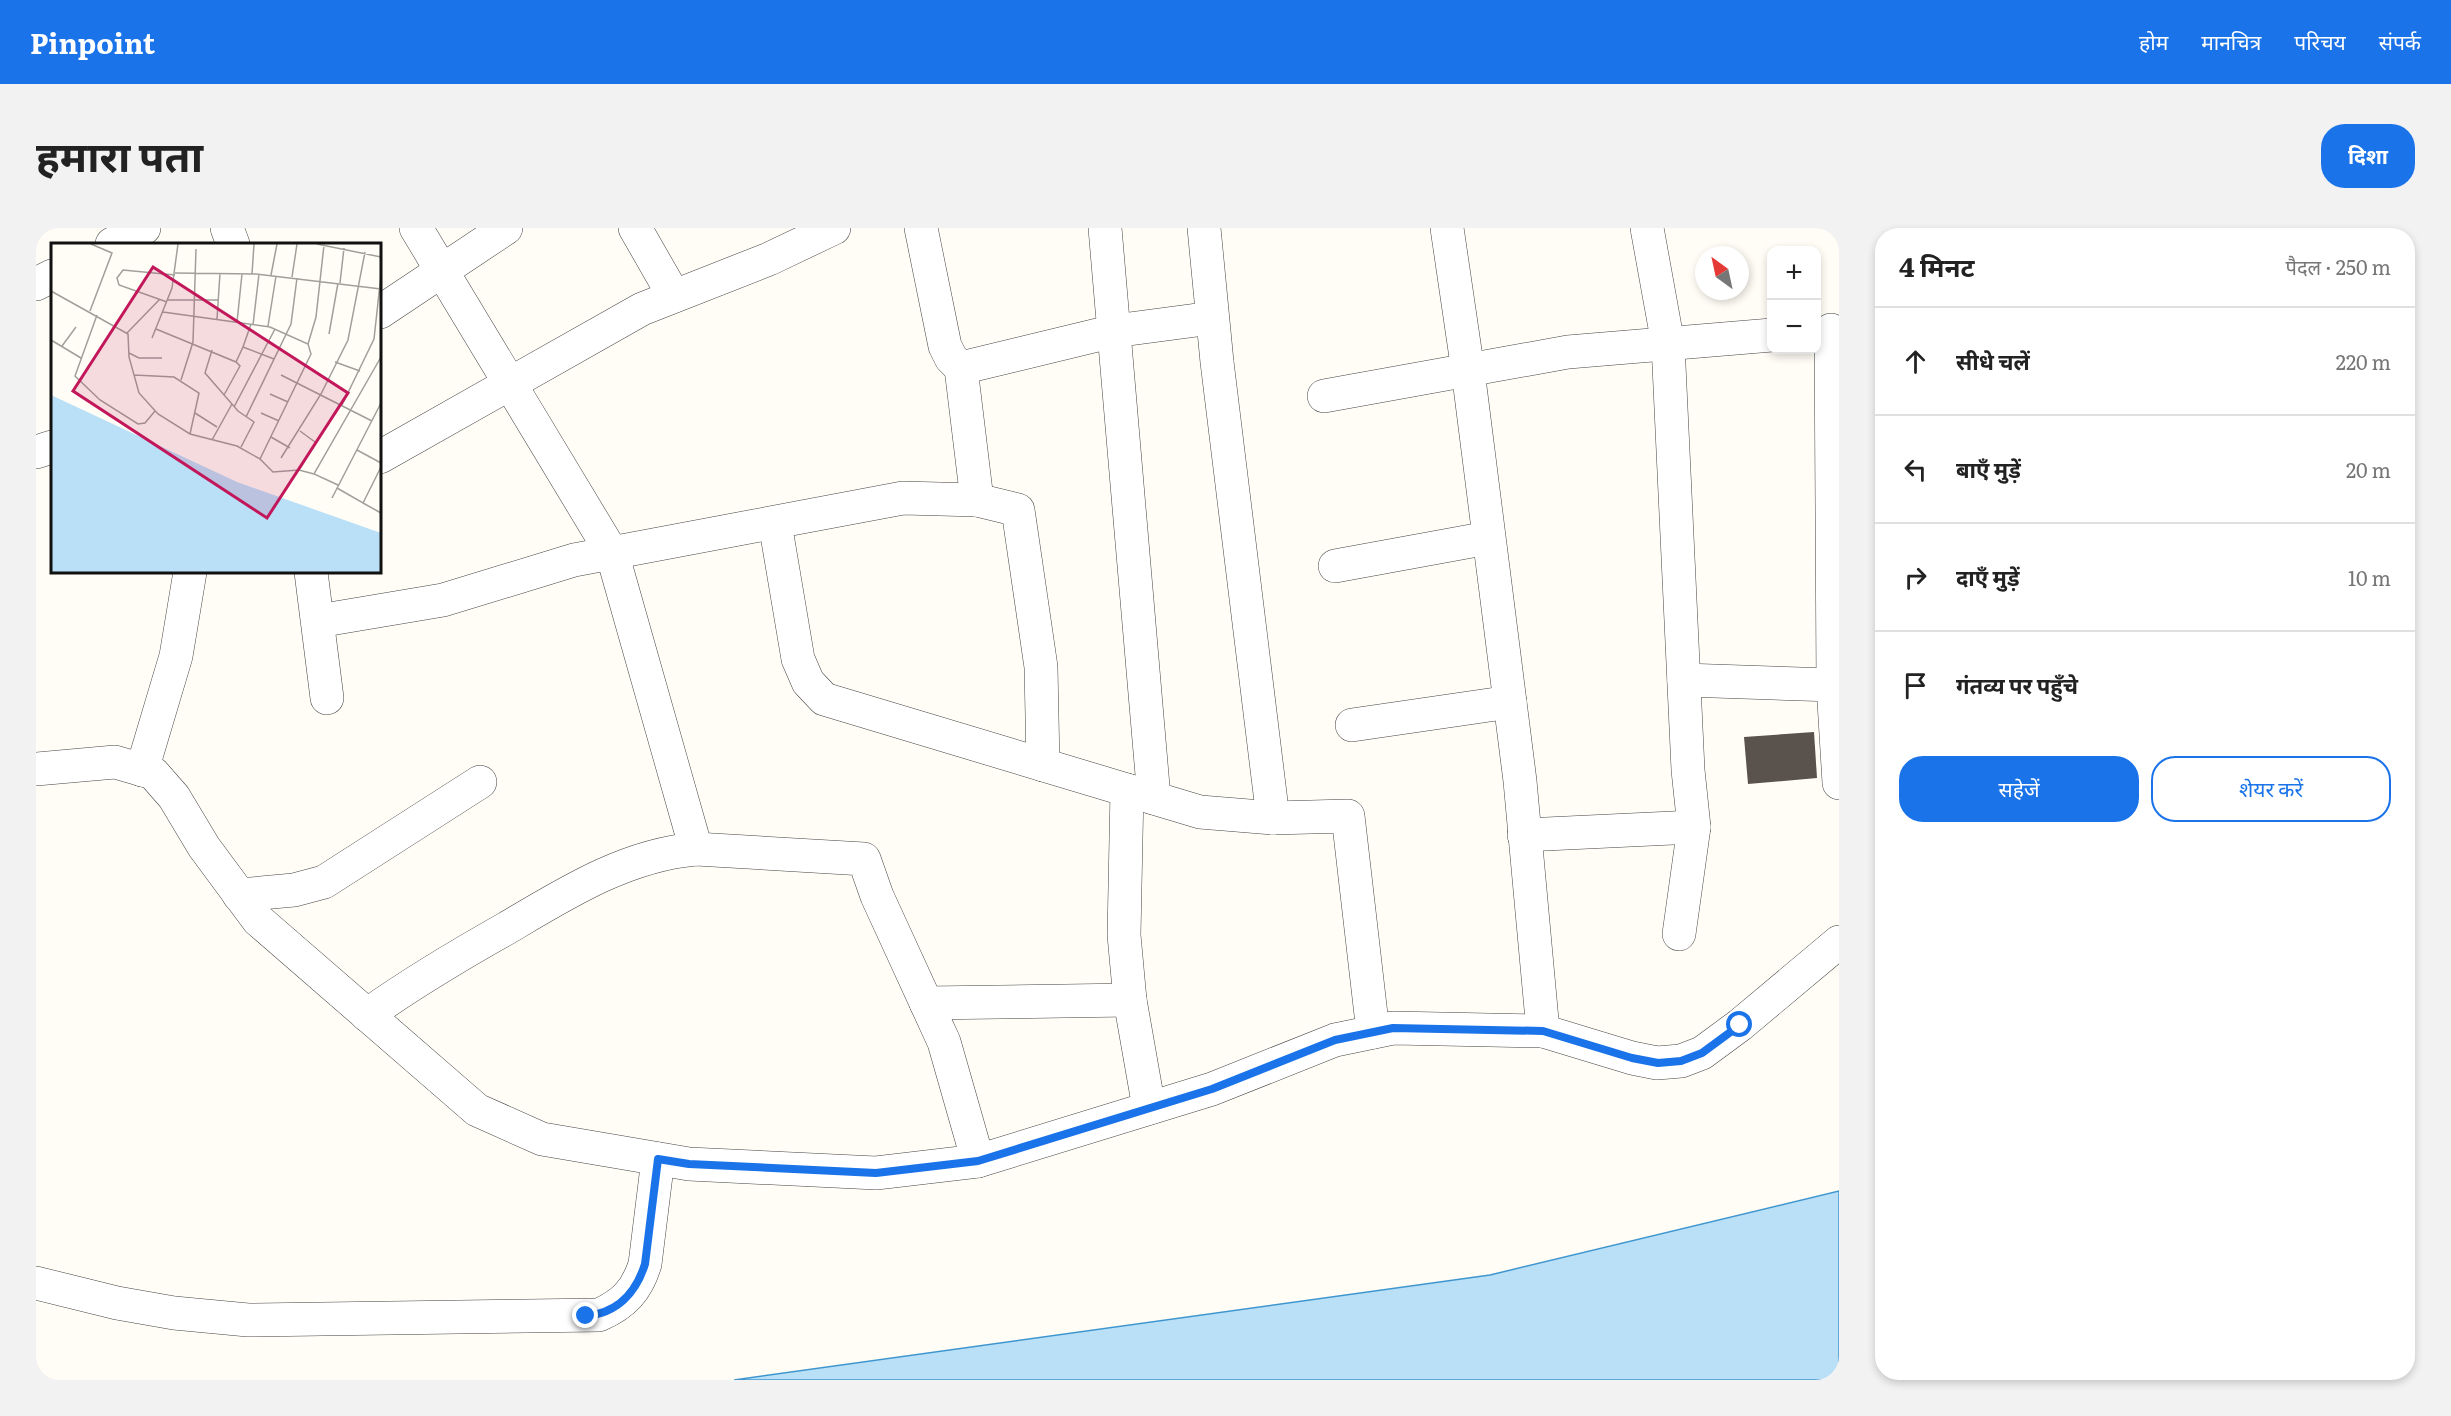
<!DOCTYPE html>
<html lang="hi">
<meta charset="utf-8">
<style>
body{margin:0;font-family:Literata,"Noto Sans Devanagari",serif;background:#f2f2f2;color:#222}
.controls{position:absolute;right:18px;top:18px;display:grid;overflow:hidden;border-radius:12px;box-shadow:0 3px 9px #0003}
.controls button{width:54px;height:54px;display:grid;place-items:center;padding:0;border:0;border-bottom:2px solid #e0e0e0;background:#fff;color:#222;font:30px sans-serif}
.compass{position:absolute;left:1659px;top:18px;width:54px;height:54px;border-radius:50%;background:#fff;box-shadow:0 3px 9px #0003;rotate:327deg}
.stop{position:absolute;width:18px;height:18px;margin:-14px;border:4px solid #1a73e8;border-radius:50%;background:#fff}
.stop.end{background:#1a73e8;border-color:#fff;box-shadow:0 2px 6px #0008}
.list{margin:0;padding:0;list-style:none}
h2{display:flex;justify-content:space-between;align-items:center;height:78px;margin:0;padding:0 24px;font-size:26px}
h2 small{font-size:20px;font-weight:400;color:#767676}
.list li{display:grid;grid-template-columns:39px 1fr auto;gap:18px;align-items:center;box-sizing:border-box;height:108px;padding:0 24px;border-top:2px solid #e0e0e0}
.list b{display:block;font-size:22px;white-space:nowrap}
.list em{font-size:20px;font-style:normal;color:#767676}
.actions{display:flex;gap:12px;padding:18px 24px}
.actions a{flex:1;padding:14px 0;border:2px solid #1a73e8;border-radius:24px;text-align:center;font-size:21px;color:#1a73e8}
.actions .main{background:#1a73e8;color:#fff}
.icon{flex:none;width:33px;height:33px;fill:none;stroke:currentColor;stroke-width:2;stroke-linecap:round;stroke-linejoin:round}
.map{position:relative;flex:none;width:1803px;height:1152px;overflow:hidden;border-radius:24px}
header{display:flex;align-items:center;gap:36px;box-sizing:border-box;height:84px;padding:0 30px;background:#1a73e8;color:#fff}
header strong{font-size:28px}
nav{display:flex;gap:33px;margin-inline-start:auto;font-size:21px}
.intro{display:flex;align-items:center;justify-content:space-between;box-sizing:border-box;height:144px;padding:0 36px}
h1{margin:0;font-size:42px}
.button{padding:15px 27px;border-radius:24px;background:#1a73e8;color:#fff;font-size:21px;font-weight:700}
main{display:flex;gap:36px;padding:0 36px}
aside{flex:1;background:#fff;border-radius:24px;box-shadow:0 3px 9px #0003}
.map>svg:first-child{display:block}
</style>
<header>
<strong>Pinpoint</strong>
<nav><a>होम</a><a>मानचित्र</a><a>परिचय</a><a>संपर्क</a></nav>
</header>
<div class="intro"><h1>हमारा पता</h1><a class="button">दिशा</a></div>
<main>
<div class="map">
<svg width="1803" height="1152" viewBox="0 0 1803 1152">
<rect width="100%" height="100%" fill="#fffdf5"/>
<!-- water -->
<path fill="#b9e0f7" stroke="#3f96cf" stroke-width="1.5" d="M1803 963V1152H698L1454 1047Z"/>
<!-- building -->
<path fill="#5a524d" d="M1778 504 1781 550 1712 556 1708 509Z"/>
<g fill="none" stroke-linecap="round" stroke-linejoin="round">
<defs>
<g id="street">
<path d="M191 0 197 16"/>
<path d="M380 0 576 325 660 621"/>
<path d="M599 0 638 68"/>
<path d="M885 0 909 118 915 130 925 140"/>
<path d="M1069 0 1118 570"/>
<path d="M1168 0 1181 134 1237 590"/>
<path d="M1611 0 1632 116 1652 542 1658 599 1643 706"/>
<path d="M76 16 108 0"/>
<path d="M0 56 16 48"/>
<path d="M344 84 470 0"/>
<path d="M1795 102 1797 457 1803 555"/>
<path d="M1288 168 1532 124 1736 107"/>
<path d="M0 224 16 219"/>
<path d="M344 229 606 81 733 31 798 0"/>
<path d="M941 272 925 140 1078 103 1176 90"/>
<path d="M739 295 762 431 772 454 788 471 1164 584 1237 590 1312 588 1337 804"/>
<path d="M1299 338 1452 310"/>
<path d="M275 344 291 470"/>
<path d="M282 393 407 372 538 332 867 270 941 272 982 282 1005 439 1007 537"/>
<path d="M1648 452 1797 457"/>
<path d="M1316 497 1474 474"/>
<path d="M0 541 79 534 117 545 138 569 168 619 222 692 441 882 506 911 653 936 840 945 942 933 1176 861 1299 812 1357 800 1507 803 1484 553 1432 143 1411 0"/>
<path d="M106 542 140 428 154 344"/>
<path d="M1091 562 1088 707 1094 772 1113 880"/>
<path d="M1488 607 1658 599"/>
<path d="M203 667 258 662 288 654 444 554"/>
<path d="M890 775 1094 772"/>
<path d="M331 787C376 755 423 727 471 700 530 665 590 627 660 621L828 631 841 668 908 814 942 933"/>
<path d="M1507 803 1596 830 1621 835 1645 833 1666 825 1704 797 1803 714"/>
<path d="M0 1055 81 1075 138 1085 212 1092 563 1087C588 1076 601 1062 609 1036L622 931"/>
</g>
</defs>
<!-- street casing -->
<use href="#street" stroke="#444" stroke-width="34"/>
<!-- street -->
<use href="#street" stroke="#fff" stroke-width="33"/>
</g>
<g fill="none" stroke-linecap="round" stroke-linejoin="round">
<!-- route -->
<path stroke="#1a73e8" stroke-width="8" d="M550 1088C581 1085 600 1065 609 1036L622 931 653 936 840 945 942 933 1176 861 1299 812 1357 800 1507 803 1596 830 1622 835 1645 833 1666 825 1704 797"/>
</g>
<!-- overview -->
<g transform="translate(15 15)">
<rect width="330" height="330" fill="#fffdf5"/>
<path d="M0 152 186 239 330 290V329H0Z" fill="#b9e0f7"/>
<path fill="none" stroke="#a09f9a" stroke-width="1.5" d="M266 1 330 14M124 30 205 31 330 46M201 31 203 1M220 32 226 1M241 34 246 1M289 40 293 5M0 48 77 91 78 114 88 150 107 171 139 191 186 203 209 216 260 111 257 101 219 84 112 69M117 57H168M116 59 68 42 66 35 72 27 124 32M39 68 61 10 40 1M46 72 24 133 49 157 87 181 94 180 104 168M166 76 169 30M186 79 191 31M202 82 208 31M217 83 225 33M105 86 185 119 189 123 173 152M76 90 109 56M278 91 287 40M101 95 121 45 127 1M0 97 30 115M257 101 265 74 273 2M11 103 25 84M192 104 200 81M161 107 154 130 187 168 203 179 190 204M78 110 88 115H111M185 119 192 104 223 116M284 119 309 128M83 132 123 134 148 150 139 191M230 132 321 178M130 137 142 99 145 6M219 151 237 159M291 162 323 96 330 32M183 164 224 86M144 170 166 184M210 170 228 178M195 174 240 81 246 35M249 188 264 199M220 194 239 205M161 197 181 161M306 207 330 220M230 215 270 151 297 97 314 9M209 216 222 229 248 227 263 231M248 227 289 161M287 242 263 231 330 114M286 245 312 260 330 224M281 255 330 160M312 260 330 270"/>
<path fill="#c2185b" fill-opacity="0.15" stroke="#c2185b" stroke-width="3" d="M102 24 297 150 216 275 22 148Z"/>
<rect width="330" height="330" fill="none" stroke="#111" stroke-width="3"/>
</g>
</svg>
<div class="controls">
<button>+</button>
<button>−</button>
</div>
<svg class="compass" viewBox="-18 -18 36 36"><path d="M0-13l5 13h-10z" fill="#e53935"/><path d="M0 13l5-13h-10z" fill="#767676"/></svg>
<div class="stop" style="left:1704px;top:797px"></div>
<div class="stop end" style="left:550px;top:1088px"></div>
</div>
<aside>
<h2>4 मिनट<small>पैदल · 250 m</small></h2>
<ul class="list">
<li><svg class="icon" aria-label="ahead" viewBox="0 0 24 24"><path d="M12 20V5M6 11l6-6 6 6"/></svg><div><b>सीधे चलें</b></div><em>220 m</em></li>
<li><svg class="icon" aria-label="left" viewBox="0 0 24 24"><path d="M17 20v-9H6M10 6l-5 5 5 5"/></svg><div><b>बाएँ मुड़ें</b></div><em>20 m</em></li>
<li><svg class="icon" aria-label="right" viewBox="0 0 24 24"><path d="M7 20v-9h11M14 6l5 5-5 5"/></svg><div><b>दाएँ मुड़ें</b></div><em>10 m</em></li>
<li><svg class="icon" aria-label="arrive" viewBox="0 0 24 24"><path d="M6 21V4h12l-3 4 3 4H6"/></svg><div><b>गंतव्य पर पहुँचे</b></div></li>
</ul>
<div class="actions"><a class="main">सहेजें</a><a>शेयर करें</a></div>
</aside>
</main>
